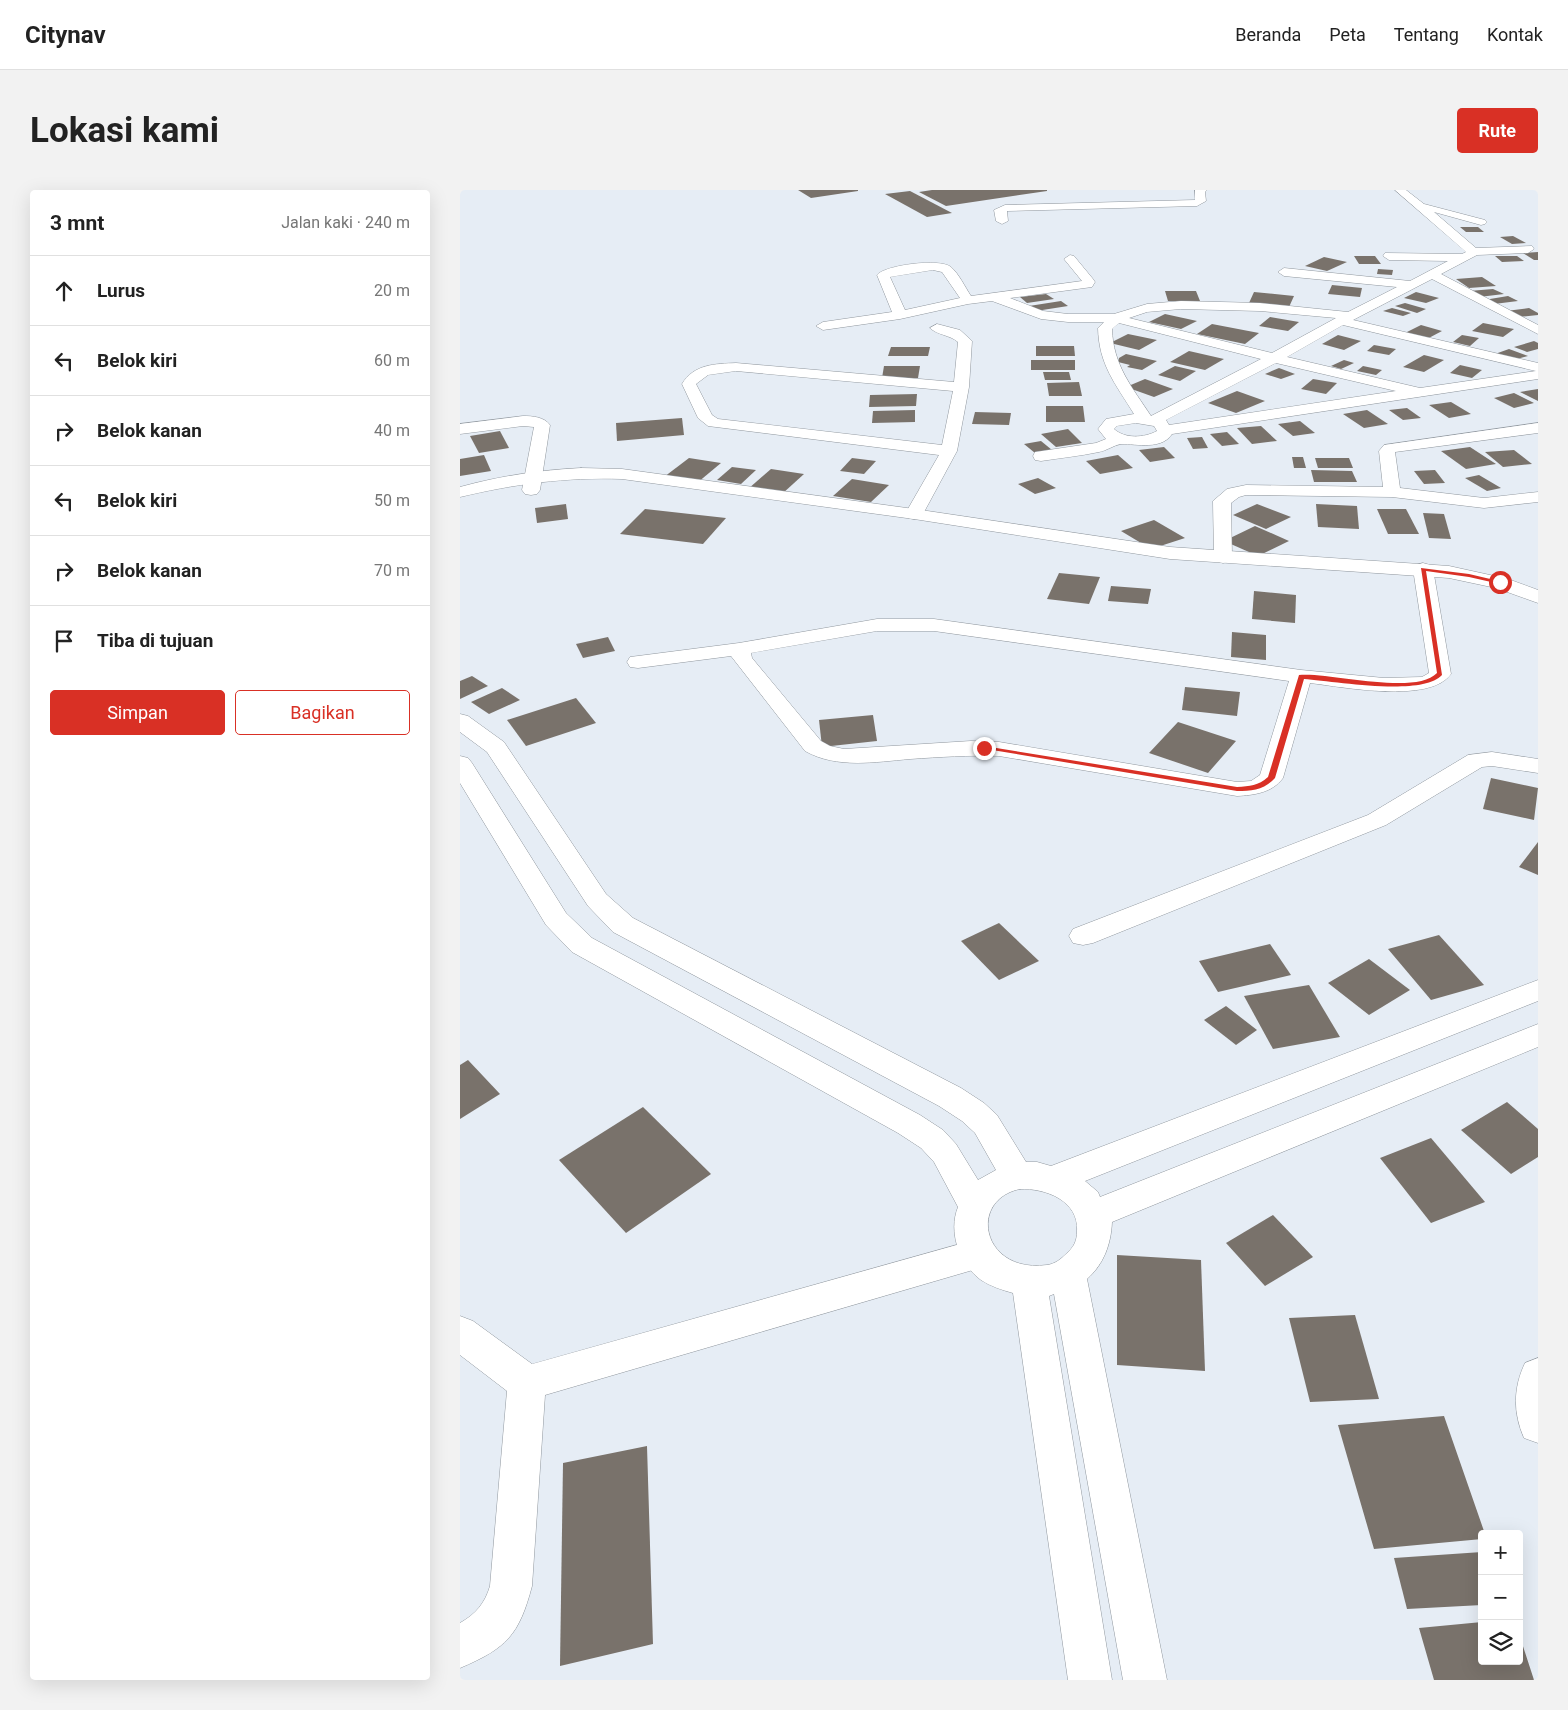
<!DOCTYPE html>
<html lang="id">
<meta charset="utf-8">
<style>
body{margin:0;font-family:Roboto,sans-serif;background:#f2f2f2;color:#222}
.controls{position:absolute;right:15px;bottom:15px;display:grid;overflow:hidden;border-radius:5px;box-shadow:0 5px 20px #0002}
.controls button{width:45px;height:45px;display:grid;place-items:center;padding:0;border:0;border-bottom:1px solid #e0e0e0;background:#fff;color:#222;font:25px sans-serif}
.stop{position:absolute;width:15px;height:15px;margin:-11px;border:4px solid #d93025;border-radius:50%;background:#fff}
.stop.end{background:#d93025;border-color:#fff;box-shadow:0 1px 5px #0008}
.list{margin:0;padding:0;list-style:none}
h2{display:flex;justify-content:space-between;align-items:center;height:65px;margin:0;padding:0 20px;font-size:21px}
h2 small{font-size:16px;font-weight:400;color:#767676}
.list li{display:grid;grid-template-columns:32px 1fr auto;gap:15px;align-items:center;box-sizing:border-box;height:70px;padding:0 20px;border-top:1px solid #e0e0e0}
.list b{display:block;font-size:19px;white-space:nowrap}
.list em{font-size:16px;font-style:normal;color:#767676}
.actions{display:flex;gap:10px;padding:15px 20px}
.actions a{flex:1;padding:11px 0;border:1px solid #d93025;border-radius:5px;text-align:center;font-size:18px;color:#d93025}
.actions .main{background:#d93025;color:#fff}
.icon{flex:none;width:28px;height:28px;fill:none;stroke:currentColor;stroke-width:2;stroke-linecap:round;stroke-linejoin:round}
.map{position:relative;flex:none;width:1078px;height:1490px;overflow:hidden;border-radius:5px}
header{display:flex;align-items:center;gap:30px;box-sizing:border-box;height:70px;padding:0 25px;background:#fff;border-bottom:1px solid #e0e0e0}
header strong{font-size:24px}
nav{display:flex;gap:28px;margin-inline-start:auto;font-size:18px}
.intro{display:flex;align-items:center;justify-content:space-between;box-sizing:border-box;height:120px;padding:0 30px}
h1{margin:0;font-size:35px}
.button{padding:12px 22px;border-radius:5px;background:#d93025;color:#fff;font-size:18px;font-weight:700}
main{display:flex;gap:30px;padding:0 30px}
aside{flex:1;background:#fff;border-radius:5px;box-shadow:0 5px 20px #0002}
.map>svg:first-child{display:block}
</style>
<header>
<strong>Citynav</strong>
<nav><a>Beranda</a><a>Peta</a><a>Tentang</a><a>Kontak</a></nav>
</header>
<div class="intro"><h1>Lokasi kami</h1><a class="button">Rute</a></div>
<main>
<aside>
<h2>3 mnt<small>Jalan kaki · 240 m</small></h2>
<ul class="list">
<li><svg class="icon" aria-label="ahead" viewBox="0 0 24 24"><path d="M12 20V5M6 11l6-6 6 6"/></svg><div><b>Lurus</b></div><em>20 m</em></li>
<li><svg class="icon" aria-label="left" viewBox="0 0 24 24"><path d="M17 20v-9H6M10 6l-5 5 5 5"/></svg><div><b>Belok kiri</b></div><em>60 m</em></li>
<li><svg class="icon" aria-label="right" viewBox="0 0 24 24"><path d="M7 20v-9h11M14 6l5 5-5 5"/></svg><div><b>Belok kanan</b></div><em>40 m</em></li>
<li><svg class="icon" aria-label="left" viewBox="0 0 24 24"><path d="M17 20v-9H6M10 6l-5 5 5 5"/></svg><div><b>Belok kiri</b></div><em>50 m</em></li>
<li><svg class="icon" aria-label="right" viewBox="0 0 24 24"><path d="M7 20v-9h11M14 6l5 5-5 5"/></svg><div><b>Belok kanan</b></div><em>70 m</em></li>
<li><svg class="icon" aria-label="arrive" viewBox="0 0 24 24"><path d="M6 21V4h12l-3 4 3 4H6"/></svg><div><b>Tiba di tujuan</b></div></li>
</ul>
<div class="actions"><a class="main">Simpan</a><a>Bagikan</a></div>
</aside>
<div class="map">
<svg width="1078" height="1490" viewBox="0 0 1078 1490">
<rect width="100%" height="100%" fill="#e6edf5"/>
<!-- building -->
<g fill="#79726b">
<path d="M338 0H398V1L351 8Z"/>
<path d="M472 0H587V1L486 16 459 2Z"/>
<path d="M450 1 492 23 467 27 425 4Z"/>
<path d="M1000 37H1018L1024 42H1006Z"/>
<path d="M1053 46 1066 53 1052 54 1040 47Z"/>
<path d="M1078 62V70H1074L1063 63Z"/>
<path d="M894 66H915L921 74H899Z"/>
<path d="M1035 66H1057L1064 71 1042 72Z"/>
<path d="M864 67 887 72 867 81 845 76Z"/>
<path d="M918 79 933 80 932 85 917 84Z"/>
<path d="M1022 87 1036 96 1009 98 996 89Z"/>
<path d="M872 95 902 98 900 107 868 104Z"/>
<path d="M1033 99 1044 104 1019 107 1009 101Z"/>
<path d="M705 101H736L740 111H708Z"/>
<path d="M794 102 834 106 829 117 789 113Z"/>
<path d="M956 102 979 108 966 113 944 108Z"/>
<path d="M586 104 594 109 567 113 560 107Z"/>
<path d="M1048 106 1058 111 1034 114 1024 110Z"/>
<path d="M601 111 608 116 576 121 569 116Z"/>
<path d="M945 113 966 119 957 123 935 116Z"/>
<path d="M932 118 951 123 943 126 923 121Z"/>
<path d="M1069 118 1078 123V125L1058 127 1046 121Z"/>
<path d="M705 124 737 131 721 139 689 132Z"/>
<path d="M810 127 839 132 828 141 799 136Z"/>
<path d="M1023 133 1054 139 1043 147 1012 141Z"/>
<path d="M752 134 799 143 785 154 737 144Z"/>
<path d="M961 135 982 141 965 150 943 144Z"/>
<path d="M668 144 697 150 679 160 650 153Z"/>
<path d="M878 145 901 151 884 160 862 154Z"/>
<path d="M1002 145 1019 148 1010 156 993 152Z"/>
<path d="M1074 151 1078 153V159L1067 162 1054 157Z"/>
<path d="M914 155 936 159 929 165 907 161Z"/>
<path d="M576 156H614L615 166H576Z"/>
<path d="M431 157H470L468 166H428Z"/>
<path d="M1049 159 1068 166 1053 170 1035 164Z"/>
<path d="M729 161 764 169 745 180 710 172Z"/>
<path d="M666 164 697 171 682 180 667 177 670 175 658 172 659 168Z"/>
<path d="M964 165 984 170 964 182 943 177Z"/>
<rect x="571" y="170" width="44" height="10"/>
<path d="M884 170 894 173 881 179 871 176Z"/>
<path d="M1000 175 1022 180 1012 188 990 183Z"/>
<path d="M424 176H460L458 188H422Z"/>
<path d="M715 176 736 181 720 191 698 185Z"/>
<path d="M903 176 922 180 916 185 897 181Z"/>
<path d="M819 178 835 184 821 189 805 184Z"/>
<path d="M583 182H609L611 190H585Z"/>
<path d="M685 189 713 199 694 207 666 197Z"/>
<path d="M853 189 877 193 866 204 841 199Z"/>
<path d="M619 192 622 206H589L587 193Z"/>
<path d="M1078 199V211L1060 202Z"/>
<path d="M777 201 805 211 776 223 748 213Z"/>
<path d="M1054 203 1074 213 1054 218 1034 208Z"/>
<path d="M457 204 456 216 409 217 410 205Z"/>
<path d="M991 212 1011 224 989 228 969 215Z"/>
<path d="M586 216H623L625 232H586Z"/>
<path d="M947 218 961 228 943 230 929 220Z"/>
<path d="M455 220V232L412 233 413 221Z"/>
<path d="M907 220 928 234 904 238 883 224Z"/>
<path d="M515 222 551 223 549 235 512 234Z"/>
<path d="M222 228 224 245 157 251 156 233Z"/>
<path d="M840 231 855 243 833 246 818 234Z"/>
<path d="M801 236 817 251 792 254 777 238Z"/>
<path d="M608 239 622 253 596 257 581 244Z"/>
<path d="M40 241 49 258 19 263 10 246Z"/>
<path d="M767 242 779 254 762 256 750 244Z"/>
<path d="M742 247 748 258 733 259 727 248Z"/>
<path d="M581 251 592 260 575 263 564 254Z"/>
<path d="M704 257 715 268 690 272 679 260Z"/>
<path d="M1010 257 1036 274 1006 279 981 261Z"/>
<path d="M1054 260 1072 274 1043 277 1025 262Z"/>
<path d="M24 265 31 281 0 286V269Z"/>
<path d="M658 265 673 278 640 284 626 271Z"/>
<path d="M832 267H843L846 278H834Z"/>
<path d="M229 268 261 273 237 293 204 287Z"/>
<path d="M392 268 416 271 404 284 380 281Z"/>
<path d="M855 268H889L893 278H858Z"/>
<path d="M272 277 296 280 281 294 257 290Z"/>
<path d="M311 279 344 284 322 304 288 299Z"/>
<path d="M851 280 892 281 897 292H854Z"/>
<path d="M975 280 985 293 964 294 954 281Z"/>
<path d="M1019 285 1041 298 1027 301 1005 288Z"/>
<path d="M578 288 596 298 575 304 558 294Z"/>
<path d="M392 289 429 295 411 312 373 306Z"/>
<path d="M106 314 108 329 77 333 75 318Z"/>
<path d="M797 314 831 327 806 339 773 325Z"/>
<path d="M856 314 897 316 899 339 858 337Z"/>
<path d="M185 319 266 328 243 354 160 344Z"/>
<path d="M917 319H946L959 344H928Z"/>
<path d="M963 323 984 324 991 349 969 348Z"/>
<path d="M694 330 725 348 691 359 661 341Z"/>
<path d="M795 336 829 351 798 366 764 351Z"/>
<path d="M599 383 640 387 629 414 587 409Z"/>
<path d="M651 396 691 399 688 414 648 411Z"/>
<path d="M794 401 836 405 835 433 792 429Z"/>
<path d="M772 442 806 445V470L771 467Z"/>
<path d="M148 447 155 461 123 468 116 454Z"/>
<path d="M12 486 28 496 0 509V491Z"/>
<path d="M725 497 780 502 777 526 722 520Z"/>
<path d="M42 498 60 510 29 524 11 512Z"/>
<path d="M116 508 136 533 66 556 47 530Z"/>
<path d="M413 525 417 551 362 557 359 530Z"/>
<path d="M718 532 776 551 748 583 689 563Z"/>
<path d="M1031 588 1078 598 1074 630 1023 619Z"/>
<path d="M1078 652V685L1059 677Z"/>
<path d="M539 733 579 771 539 790 501 751Z"/>
<path d="M979 745 1024 795 971 810 928 759Z"/>
<path d="M810 754 831 785 758 802 739 771Z"/>
<path d="M909 769 950 800 909 825 868 793Z"/>
<path d="M849 795 880 847 813 859 784 806Z"/>
<path d="M766 816 797 840 776 855 744 830Z"/>
<path d="M8 870 40 904 0 929V875Z"/>
<path d="M1047 912 1078 939V967L1051 984 1001 940Z"/>
<path d="M183 917 251 984 166 1043 99 970Z"/>
<path d="M971 948 1025 1012 971 1033 920 968Z"/>
<path d="M813 1025 853 1067 805 1096 766 1053Z"/>
<path d="M657 1065 741 1070 745 1181 657 1175Z"/>
<path d="M895 1125 919 1209 850 1212 829 1128Z"/>
<path d="M984 1226 1025 1344H1022V1349L914 1359 878 1235Z"/>
<path d="M187 1256 193 1454 100 1476 103 1273Z"/>
<path d="M1022 1362V1415L947 1419 934 1368Z"/>
<path d="M1022 1432V1471H1059L1060 1447 1074 1490H974L959 1438Z"/>
</g>
<g fill="none" stroke-linecap="round" stroke-linejoin="round">
<defs>
<g id="street">
<path d="M735 0H747L745 2 746 11 737 16 547 21 548 31 542 34 536 31 534 20 545 15 735 10Z"/>
<path d="M935 0H946L964 14 1025 30 1027 32 1025 34 1021 35 974 22 1016 58 1072 56 1074 59 1068 63 1017 65 981 84 1078 135V144L972 89 893 130 1078 173V189L712 244C702 260 677 254 661 254 654 255 646 261 639 262 620 266 600 268 581 271L575 270 573 266 575 262 636 253 646 249 638 239 646 229 674 224C655 193 639 175 638 138L644 132H608L581 129 532 111 508 114 440 129 363 140 356 136 363 132 432 122 417 85C425 75 480 68 491 77 499 84 505 97 511 106L622 91 604 69 610 65 614 66 633 89 635 92 632 97 550 108 583 121 608 124H654L687 114 721 111 800 113 888 122 937 97 824 86 818 82 824 78 950 91 988 71 929 70 923 66 925 63 1002 64 1006 62ZM473 80 482 82 500 108 445 120 430 87ZM721 119 800 121 876 128 812 163 669 128 687 122ZM659 133 801 169 691 226C672 197 653 175 652 139ZM883 135 1076 181 960 198 827 167ZM816 173 936 201 709 235 706 230ZM676 233 694 236 697 241C684 248 665 249 654 239L657 236Z"/>
<path d="M477 134 500 140 512 151 509 197 497 261 463 324 460 328 454 329 448 328 445 324 479 265 248 236 238 228 222 194C234 174 255 174 276 173L494 192 498 152C490 145 477 145 470 138ZM276 181 493 201 482 255 258 229 252 225 236 194 248 185Z"/>
<path d="M63 226C73 226 84 227 90 235L80 300 77 304 71 305 65 304 62 300 74 237 63 236 0 244V234Z"/>
<path d="M1078 233V243L935 262 940 298 1024 308 1078 302V312L1024 318 932 307 786 305 779 307 771 313 772 367 770 371 763 373 756 371 754 367 753 311 767 299 786 295 923 297 919 261 924 255Z"/>
<path d="M963 373 970 375 973 379 991 484C970 514 883 497 850 493L823 588C812 603 794 605 777 606L539 566C509 565 480 567 450 569 415 572 377 579 345 561L271 466 178 478 170 477 167 472 170 467 178 466 279 453 417 429H474L841 480 924 488 962 487 969 483 953 379 956 375ZM417 441H474L829 491 800 585 791 591 777 592 539 552 511 551 384 559 370 556 361 551 292 468 291 463Z"/>
<path d="M1032 562 1078 569V583L1032 576 1022 577 926 635 633 753 623 755 613 753 609 746 613 739 908 625 1008 565Z"/>
<path d="M518 1049 530 1053 535 1064 530 1075 85 1205 72 1396C59 1445 47 1458 0 1478V1433C16 1424 25 1413 30 1396L47 1201 0 1165V1126L13 1131 72 1174Z"/>
<path d="M1078 1168V1253L1064 1248C1053 1223 1053 1198 1065 1173Z"/>
</g>
<g id="secondary">
<path d="M121 278 162 279 454 319 710 357 989 376 1048 389 1078 400V413L1036 398 989 388 710 369 454 329 162 289C106 287 54 294 0 307V297C40 286 80 280 121 278Z"/>
<path d="M0 524 8 526 44 552 146 704 173 728 501 898 524 913 537 925 566 972H577L591 976 1078 790V811L625 991 638 1002 640 1007 1078 834V857L652 1032C651 1054 644 1074 627 1089L707 1490H663L594 1104 589 1106 652 1490H608L553 1103C542 1100 530 1096 521 1090 499 1074 488 1042 498 1017L474 972 461 958 438 943 112 762 86 735 0 593V566L8 568 12 573 106 723 132 748 460 925 483 940 496 954 518 990 536 980 515 943 502 931 479 916 153 742 128 716 27 562 0 542ZM560 999C586 998 619 1011 617 1041 617 1051 614 1057 606 1064 601 1069 595 1074 587 1075 522 1084 507 1010 560 999Z"/>
</g>
</defs>
<!-- street casing -->
<use href="#street" stroke="#90979e" stroke-width="1"/>
<!-- secondary casing -->
<use href="#secondary" stroke="#90979e" stroke-width="1"/>
<!-- street -->
<use href="#street" fill="#fff" fill-rule="evenodd"/>
<!-- secondary -->
<use href="#secondary" fill="#fff" fill-rule="evenodd"/>
</g>
<!-- route -->
<path fill="#d93025" d="M961 378 1009 384 1043 392 1040 394 1009 387 966 381 982 485C962 507 874 491 844 489L815 588C804 600 792 601 777 601L520 558 524 556 777 597C790 596 798 596 808 587L839 485C870 482 955 506 977 483Z"/>
</svg>
<div class="controls">
<button>+</button>
<button>−</button>
<button><svg class="icon" aria-label="layers" viewBox="0 0 24 24"><path d="M12 4l9 5-9 5-9-5zM3 14l9 5 9-5"/></svg></button>
</div>
<div class="stop" style="left:1040px;top:392px"></div>
<div class="stop end" style="left:524px;top:558px"></div>
</div>
</main>
